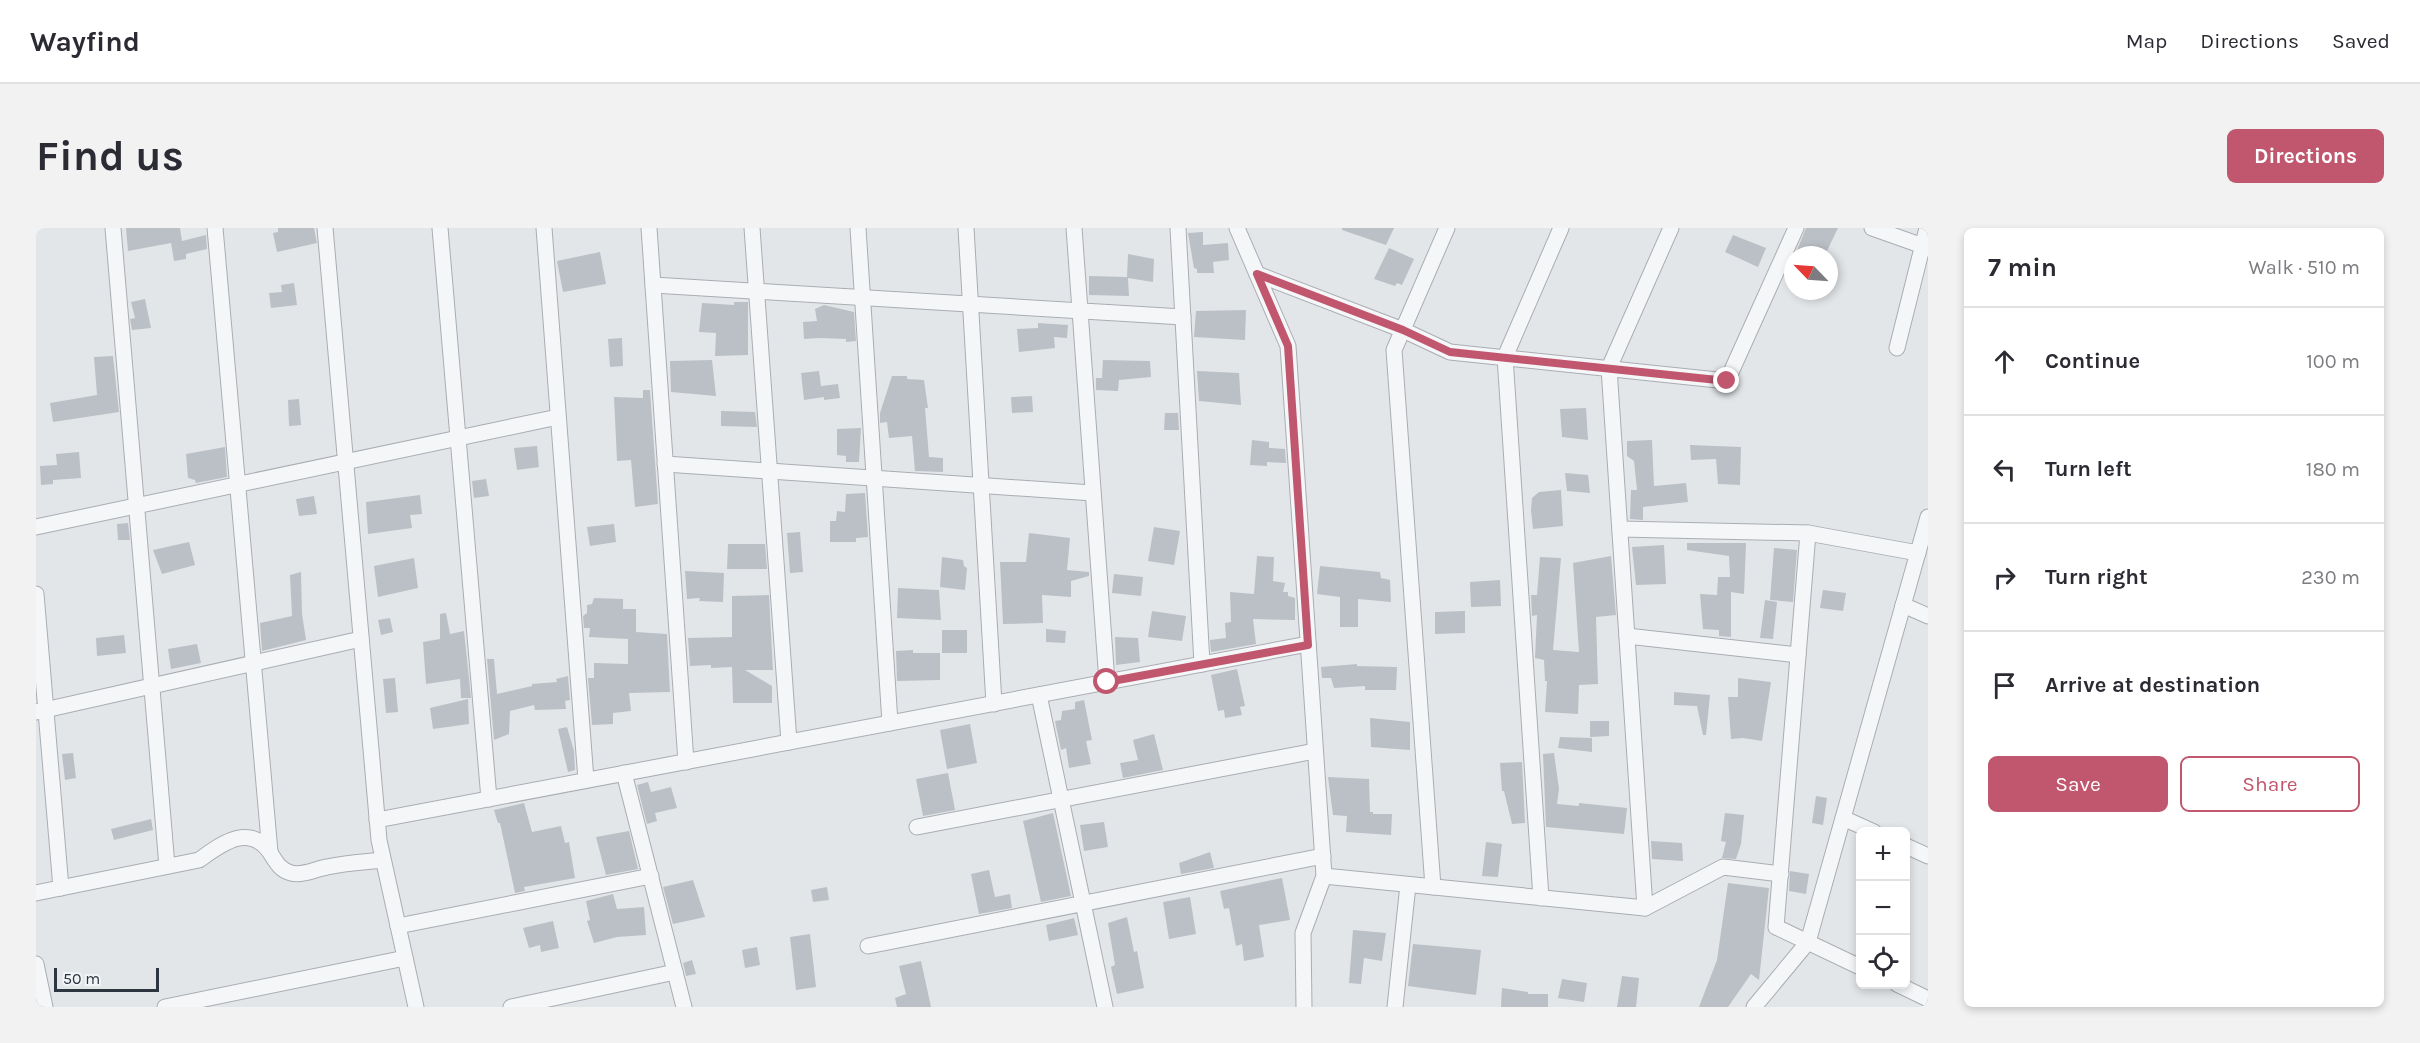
<!DOCTYPE html>
<meta charset="utf-8">
<style>
body{margin:0;font-family:Karla,sans-serif;background:#f2f2f3;color:#2b2b33}
.controls{position:absolute;right:18px;bottom:18px;display:grid;overflow:hidden;border-radius:9px;box-shadow:0 3px 9px #0003}
.controls button{width:54px;height:54px;display:grid;place-items:center;padding:0;border:0;border-bottom:2px solid #e1e1e2;background:#fff;color:#2b2b33;font:30px sans-serif}
.compass{position:absolute;left:1748px;top:18px;width:54px;height:54px;border-radius:50%;background:#fff;box-shadow:0 3px 9px #0003;rotate:295deg}
.scale{position:absolute;left:18px;bottom:15px;width:105px;box-sizing:border-box;padding-left:6px;border:3px solid #2d3540;border-top:0;font-size:16px;line-height:21px;white-space:nowrap;color:#2d3540;-webkit-text-stroke:4px #f2f5f7;paint-order:stroke}
.stop{position:absolute;width:18px;height:18px;margin:-14px;border:4px solid #c0576e;border-radius:50%;background:#fff}
.stop.end{background:#c0576e;border-color:#fff;box-shadow:0 2px 6px #0008}
.list{margin:0;padding:0;list-style:none}
h2{display:flex;justify-content:space-between;align-items:center;height:78px;margin:0;padding:0 24px;font-size:26px}
h2 small{font-size:20px;font-weight:400;color:#7c7c81}
.list li{display:grid;grid-template-columns:39px 1fr auto;gap:18px;align-items:center;box-sizing:border-box;height:108px;padding:0 24px;border-top:2px solid #e1e1e2}
.list b{display:block;font-size:22px;white-space:nowrap}
.list em{font-size:20px;font-style:normal;color:#7c7c81}
.actions{display:flex;gap:12px;padding:18px 24px}
.actions a{flex:1;padding:14px 0;border:2px solid #c0576e;border-radius:9px;text-align:center;font-size:21px;color:#c0576e}
.actions .main{background:#c0576e;color:#fff}
.icon{flex:none;width:33px;height:33px;fill:none;stroke:currentColor;stroke-width:2;stroke-linecap:round;stroke-linejoin:round}
.map{position:relative;flex:none;width:1892px;height:779px;overflow:hidden;border-radius:9px}
header{display:flex;align-items:center;gap:36px;box-sizing:border-box;height:84px;padding:0 30px;background:#fff;border-bottom:2px solid #e1e1e2}
header strong{font-size:28px}
nav{display:flex;gap:33px;margin-inline-start:auto;font-size:21px}
.intro{display:flex;align-items:center;justify-content:space-between;box-sizing:border-box;height:144px;padding:0 36px}
h1{margin:0;font-size:42px}
.button{padding:15px 27px;border-radius:9px;background:#c0576e;color:#fff;font-size:21px;font-weight:700}
main{display:flex;gap:36px;padding:0 36px}
aside{flex:1;background:#fff;border-radius:9px;box-shadow:0 3px 9px #0003}
.map>svg:first-child{display:block}
</style>
<header>
<strong>Wayfind</strong>
<nav><a>Map</a><a>Directions</a><a>Saved</a></nav>
</header>
<div class="intro"><h1>Find us</h1><a class="button">Directions</a></div>
<main>
<div class="map">
<svg width="1892" height="779" viewBox="0 0 1892 779">
<rect width="100%" height="100%" fill="#e3e6e9"/>
<!-- building -->
<g fill="#bbc0c6">
<path d="M90 0H144L146 13 170 7 171 21 150 26V31L138 33 135 15 92 23Z"/>
<path d="M242 0H278L281 15 241 24 237 5 242 4Z"/>
<path d="M1306 0H1358L1350 17 1306 2Z"/>
<path d="M1770 0H1802L1789 27H1759Z"/>
<path d="M1167 4V17L1192 15 1193 32 1177 34 1178 45H1161V41L1158 40 1152 5Z"/>
<path d="M1697 7 1730 20 1722 39 1689 24Z"/>
<path d="M1353 20 1378 31 1366 57 1361 55 1359 58 1338 51Z"/>
<path d="M564 24 570 56 527 64 521 33Z"/>
<path d="M1092 26 1118 31 1117 54 1092 50 1093 68 1053 67V48L1091 49Z"/>
<path d="M258 55 261 77 235 80 233 65 246 64 245 57Z"/>
<path d="M109 71 115 100 96 102 94 91 99 90 95 74Z"/>
<path d="M698 74H712V127L679 128 680 105 663 104 666 75 698 77Z"/>
<path d="M788 77 818 84 820 113 810 114V111L783 110 768 111 767 94 781 93 779 81Z"/>
<path d="M1210 82 1209 112 1158 109 1160 83Z"/>
<path d="M1002 95 1032 97 1031 110 1018 109 1019 120 983 124 981 101 1002 100Z"/>
<path d="M586 110 587 138 574 139 572 111Z"/>
<path d="M77 128 83 184 17 194 14 175 61 167 58 129Z"/>
<path d="M676 132 680 168 635 164 634 133Z"/>
<path d="M1067 132 1114 133 1115 149 1083 152 1082 163 1060 162V150H1066Z"/>
<path d="M783 143 785 158 802 156 804 170 788 172V169L768 172 765 145Z"/>
<path d="M1161 143 1203 145 1205 177 1163 173Z"/>
<path d="M856 148H871V151L888 152 892 180H889L893 229 907 230V244L879 243 876 208 853 210 851 194 844 195V185Z"/>
<path d="M607 162H614L622 276 599 279 595 232 581 233 578 169 607 170Z"/>
<path d="M996 168 997 184 976 185 975 169Z"/>
<path d="M263 171 265 197 253 198 252 172Z"/>
<path d="M1550 180 1552 212 1526 209 1524 181Z"/>
<path d="M685 183 719 184 721 199 685 198Z"/>
<path d="M1129 185H1142L1143 202H1128Z"/>
<path d="M825 200 823 234H810V228L801 227V201Z"/>
<path d="M1216 212 1233 214V220L1249 221 1250 235 1231 234V238L1214 237Z"/>
<path d="M1616 212 1618 258 1650 255 1652 274 1607 279V292L1594 291 1595 262H1601L1598 233 1591 228V213Z"/>
<path d="M1654 217 1705 219 1704 257 1682 256 1680 231 1655 232Z"/>
<path d="M501 218 503 239 481 242 478 220Z"/>
<path d="M189 219 191 249 160 255 159 252 152 250 150 226Z"/>
<path d="M43 224 45 250 17 252V256L5 257 4 238 21 237 20 226Z"/>
<path d="M1529 245 1552 247 1554 265 1531 263Z"/>
<path d="M450 251 453 268 438 270 436 253Z"/>
<path d="M1525 262 1527 298 1497 301 1495 282 1496 270 1503 264Z"/>
<path d="M829 265 832 309 820 310V314H794V293H800L801 283 809 284 810 266Z"/>
<path d="M384 267 386 286 374 287 376 300 332 306 330 274Z"/>
<path d="M278 268 281 286 263 288 260 271Z"/>
<path d="M92 295 94 312H82L81 296Z"/>
<path d="M578 296 580 314 554 318 551 299Z"/>
<path d="M1118 299 1144 303 1138 337 1112 333Z"/>
<path d="M764 304 767 344 754 345 751 305Z"/>
<path d="M993 305 1034 310 1031 342 1053 344V348L1035 353V369L1006 367 1007 395 967 396 964 334H990Z"/>
<path d="M153 314 159 337 126 346 117 322Z"/>
<path d="M1651 315H1710L1708 366 1695 364V409L1683 408V402L1667 401 1664 366 1681 367 1682 349H1694L1693 328 1651 322Z"/>
<path d="M692 316H729L731 341H691Z"/>
<path d="M1628 317 1630 356 1600 357 1596 319Z"/>
<path d="M1738 320 1761 322 1757 374 1734 372Z"/>
<path d="M1221 328 1238 329 1237 353 1249 355 1247 364H1252V368L1259 370V392L1217 391 1220 416 1175 424 1174 412 1190 410 1189 395 1195 394 1194 364 1218 366Z"/>
<path d="M1575 328 1580 387 1560 389 1562 456 1543 457 1542 486 1509 484 1511 453H1509L1508 432 1499 430 1501 387 1496 388 1495 367H1501L1504 329 1525 330 1517 422 1543 424 1537 335Z"/>
<path d="M906 329 927 332 928 338 931 340 929 362 904 359Z"/>
<path d="M378 330 382 360 342 369 338 338Z"/>
<path d="M1284 338 1344 344 1345 350 1354 352 1355 374 1322 371V399H1304V369L1281 366Z"/>
<path d="M649 343 688 345 687 374 663 373 664 370 651 371Z"/>
<path d="M265 344 266 386 270 412 226 423 224 395 256 388 254 347Z"/>
<path d="M1078 346 1107 349 1105 368 1076 365Z"/>
<path d="M1464 352 1465 378 1435 379 1434 354Z"/>
<path d="M862 360 903 362 905 392 861 390Z"/>
<path d="M1787 362 1810 365 1807 383 1784 380Z"/>
<path d="M733 367 737 442H709L736 458V475H697L696 439 675 440V437L654 438 652 410 696 409V368Z"/>
<path d="M558 370 587 371V381H600V404L631 406 634 464 593 465 595 483 577 485V496L556 497 552 450H558V435L592 436V411L553 409 554 400H548L547 388 551 385V377L556 376Z"/>
<path d="M1729 372 1741 374 1737 411 1724 410Z"/>
<path d="M1116 383 1150 388 1146 413 1112 409Z"/>
<path d="M1429 383V405L1399 406V384Z"/>
<path d="M410 385 414 406 428 403 435 470H425L424 451 390 456 387 414 404 411V386Z"/>
<path d="M354 390 357 404 345 407 342 392Z"/>
<path d="M1010 401 1030 403 1029 415 1010 414Z"/>
<rect x="906" y="402" width="25" height="23"/>
<path d="M88 407 90 425 61 428 60 410Z"/>
<path d="M1079 409 1102 410 1104 434 1080 437Z"/>
<path d="M161 416 165 435 135 441 132 421Z"/>
<path d="M877 422V425H904V452L861 453 860 423Z"/>
<path d="M451 431H458L461 466 496 458V456L521 454 520 451 532 448 534 472 529 473 530 481 499 482 498 477 474 483 473 506 458 512Z"/>
<path d="M1321 436V438L1361 439 1360 462H1329V458L1298 460 1295 450H1286L1285 439Z"/>
<path d="M1201 441 1209 478 1204 479 1206 487 1189 490 1188 482 1182 483 1175 447Z"/>
<path d="M359 450 362 484 350 485 347 451Z"/>
<path d="M1702 450 1735 454 1726 513 1707 510 1695 511 1692 469H1702Z"/>
<path d="M1638 464 1674 467 1670 507H1667L1661 478 1638 477Z"/>
<path d="M432 471 433 496 397 501 394 480Z"/>
<path d="M1048 472 1056 512 1050 513 1055 536 1033 540 1030 520 1025 522 1019 493 1025 492 1026 483 1039 481V474Z"/>
<path d="M1334 490 1374 494V522L1335 519Z"/>
<path d="M1554 493H1573V508L1554 509Z"/>
<path d="M934 496 941 535 911 541 904 502Z"/>
<path d="M531 499 538 523 539 542 532 544 522 501Z"/>
<path d="M1118 506 1127 542 1087 550 1084 535 1102 532 1097 512Z"/>
<path d="M1524 509 1556 510V524L1522 520Z"/>
<path d="M37 525 40 550 29 552 26 526Z"/>
<path d="M1518 525 1523 561 1521 576 1543 578V575L1591 580 1588 606 1510 599 1507 526Z"/>
<path d="M1486 534 1489 595 1476 596 1468 563H1466L1464 535Z"/>
<path d="M912 545 919 582 887 588 880 551Z"/>
<path d="M1292 549 1333 551 1334 584H1337V586H1356L1355 607 1310 604 1311 588 1297 587Z"/>
<path d="M612 554 615 564 635 559 641 580 619 585 621 593 611 596 601 557Z"/>
<path d="M1780 568 1791 570 1787 597 1776 595Z"/>
<path d="M488 575 496 604 525 598 529 615 533 614 539 650 488 659 489 663 479 665 464 595H462L458 582Z"/>
<path d="M1017 585 1035 668 1005 674 987 593Z"/>
<path d="M1689 585 1708 587 1705 616 1700 631 1686 630 1690 614 1685 613Z"/>
<path d="M115 591 117 602 78 612 75 601Z"/>
<path d="M1068 594 1072 619 1048 623 1044 597Z"/>
<path d="M593 603 602 641 570 647 560 609Z"/>
<path d="M1615 613 1646 615 1647 633 1616 631Z"/>
<path d="M1450 614 1466 616 1462 649 1446 648Z"/>
<path d="M1174 624 1178 640 1145 646 1143 635Z"/>
<path d="M953 642 959 669 974 666 976 680 943 686 935 646Z"/>
<path d="M1754 643 1773 646 1770 666 1753 663Z"/>
<path d="M1246 650 1254 692 1223 697 1228 729 1208 733 1206 716 1200 718 1193 680 1188 681 1184 663Z"/>
<path d="M657 652 669 689 637 696 627 659Z"/>
<path d="M1692 655 1733 660 1723 752 1715 746 1692 779H1663L1681 732Z"/>
<path d="M791 659 793 672 777 674 775 662Z"/>
<path d="M577 666 581 681 608 679 610 707 581 709 558 715 551 693 554 692 550 673Z"/>
<path d="M1154 669 1160 706 1133 711 1127 674Z"/>
<path d="M1091 689 1098 724 1101 723 1108 760 1081 766 1075 739 1079 737 1072 695Z"/>
<path d="M1038 690 1042 707 1013 713 1010 697Z"/>
<path d="M517 693 523 720 505 724 504 717 493 720 487 700Z"/>
<path d="M1317 702 1350 705 1346 733 1328 730 1325 756 1313 755Z"/>
<path d="M774 706 780 759 760 762 754 709Z"/>
<path d="M1377 716 1445 722 1440 767 1372 758Z"/>
<path d="M721 719 724 737 709 740 706 722Z"/>
<path d="M656 732 660 746 650 748 647 735Z"/>
<path d="M885 733 895 779H861L859 770 870 766 863 738Z"/>
<path d="M1586 748 1603 750 1600 779H1581Z"/>
<path d="M1526 751 1551 755 1548 774 1522 770Z"/>
<path d="M1466 760 1492 764V766H1512V779H1465Z"/>
</g>
<g fill="none" stroke-linecap="round" stroke-linejoin="round">
<defs>
<g id="minor">
<path d="M77 0 131 638"/>
<path d="M179 0 234 624"/>
<path d="M289 0 343 612 380 779"/>
<path d="M404 0 453 571"/>
<path d="M508 0 550 552"/>
<path d="M613 0 650 534"/>
<path d="M716 0 753 514"/>
<path d="M822 0 854 495"/>
<path d="M930 0 958 476"/>
<path d="M1038 0 1071 454"/>
<path d="M1142 0 1166 436"/>
<path d="M1201 0 1252 118 1288 648 1267 705 1268 779"/>
<path d="M1836 0 1887 18"/>
<path d="M1221 46 1367 102 1414 124 1691 153 1760 0"/>
<path d="M617 57 1147 89"/>
<path d="M1861 120 1891 0"/>
<path d="M629 236 1057 265"/>
<path d="M0 299 522 189"/>
<path d="M1584 301 1772 305 1882 325"/>
<path d="M1772 305 1740 699 1824 739"/>
<path d="M0 366 25 660"/>
<path d="M1867 377 1892 388"/>
<path d="M1591 408 1762 427"/>
<path d="M1003 467 1069 779"/>
<path d="M0 484 325 411"/>
<path d="M588 545 648 779"/>
<path d="M1807 590 1838 604"/>
<path d="M341 592 1272 416"/>
<path d="M881 599 1279 523"/>
<path d="M1870 618 1892 628"/>
<path d="M1288 648 1609 680 1687 639 1745 646"/>
<path d="M1397 659 1358 122 1411 0"/>
<path d="M0 665 163 632C184 617 214 593 235 626 240 634 244 642 255 645 267 648 279 641 291 639 309 635 329 634 347 632"/>
<path d="M1505 670 1469 129 1525 0"/>
<path d="M1609 680 1573 140 1635 0"/>
<path d="M362 698 615 648"/>
<path d="M832 718 1287 628"/>
<path d="M0 736 9 779"/>
<path d="M1861 756 1892 771"/>
<path d="M129 779 369 730"/>
<path d="M475 779 639 744"/>
<path d="M1359 779 1372 657"/>
<path d="M1718 779 1772 714 1892 289"/>
</g>
</defs>
<!-- minor casing -->
<use href="#minor" stroke="#a9adb3" stroke-width="17"/>
<!-- minor -->
<use href="#minor" stroke="#f5f6f8" stroke-width="15"/>
</g>
<g fill="none" stroke-linecap="round" stroke-linejoin="round">
<!-- route -->
<path stroke="#c0576e" stroke-width="8" d="M1071 454 1272 417 1252 118 1221 46 1367 102 1414 124 1691 153"/>
</g>
</svg>
<div class="controls">
<button>+</button>
<button>−</button>
<button><svg class="icon" aria-label="locate" viewBox="0 0 24 24"><circle cx="12" cy="12" r="6"/><path d="M12 2v4M12 18v4M2 12h4M18 12h4"/></svg></button>
</div>
<svg class="compass" viewBox="-18 -18 36 36"><path d="M0-13l5 13h-10z" fill="#e53935"/><path d="M0 13l5-13h-10z" fill="#7c7c81"/></svg>
<div class="scale">50 m</div>
<div class="stop" style="left:1071px;top:454px"></div>
<div class="stop end" style="left:1691px;top:153px"></div>
</div>
<aside>
<h2>7 min<small>Walk · 510 m</small></h2>
<ul class="list">
<li><svg class="icon" aria-label="ahead" viewBox="0 0 24 24"><path d="M12 20V5M6 11l6-6 6 6"/></svg><div><b>Continue</b></div><em>100 m</em></li>
<li><svg class="icon" aria-label="left" viewBox="0 0 24 24"><path d="M17 20v-9H6M10 6l-5 5 5 5"/></svg><div><b>Turn left</b></div><em>180 m</em></li>
<li><svg class="icon" aria-label="right" viewBox="0 0 24 24"><path d="M7 20v-9h11M14 6l5 5-5 5"/></svg><div><b>Turn right</b></div><em>230 m</em></li>
<li><svg class="icon" aria-label="arrive" viewBox="0 0 24 24"><path d="M6 21V4h12l-3 4 3 4H6"/></svg><div><b>Arrive at destination</b></div></li>
</ul>
<div class="actions"><a class="main">Save</a><a>Share</a></div>
</aside>
</main>
